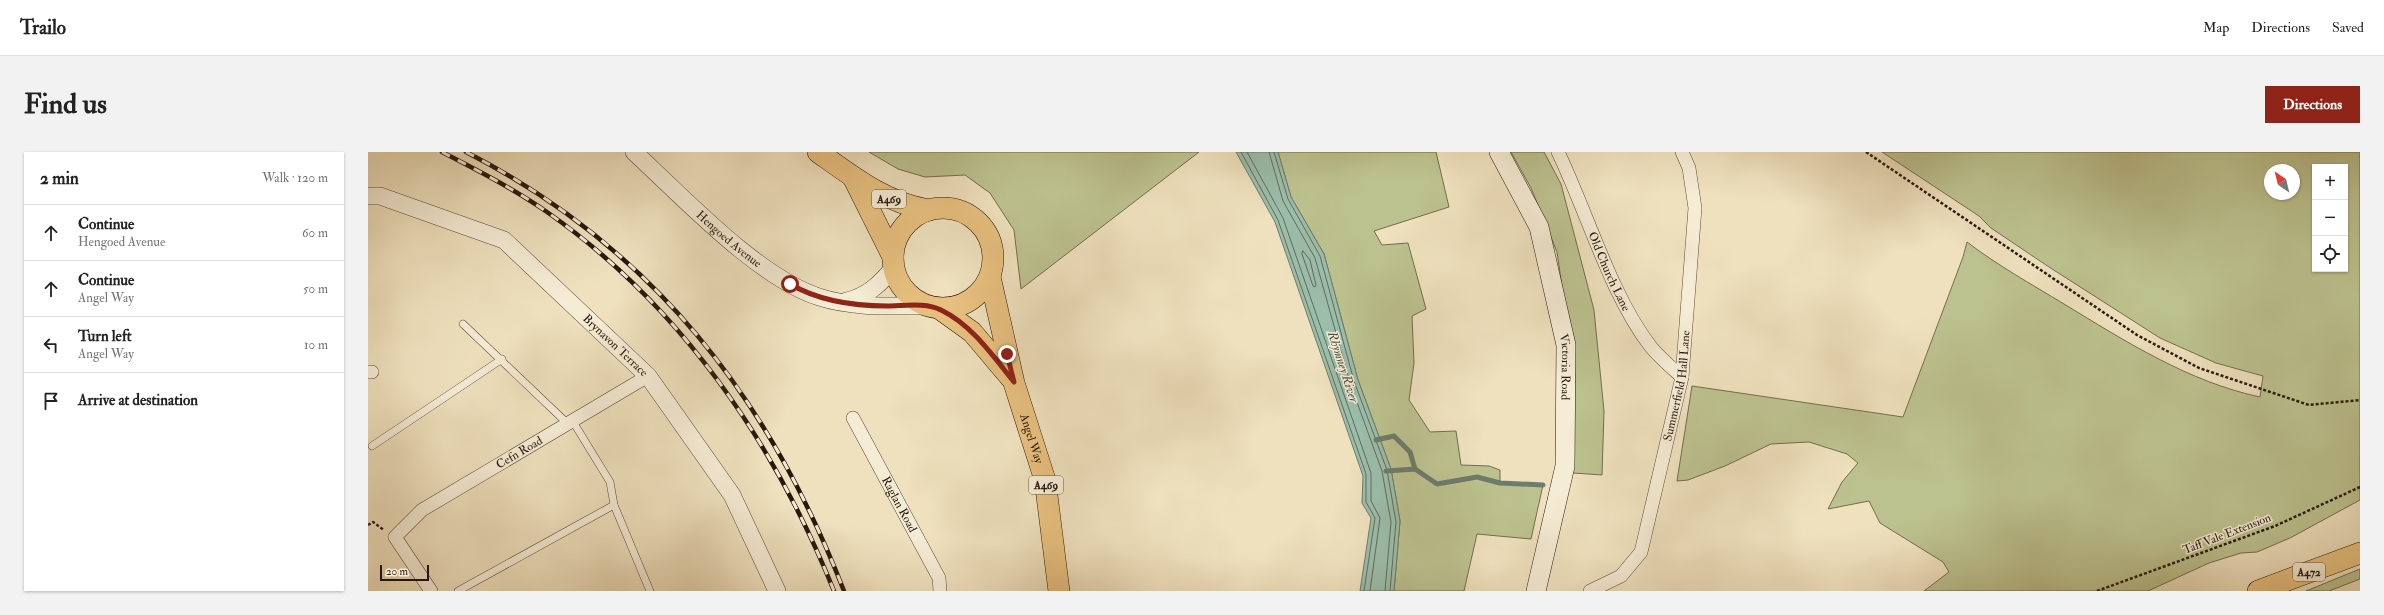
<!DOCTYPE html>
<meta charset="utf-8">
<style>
body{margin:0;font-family:"IM FELL Double Pica",serif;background:#f2f2f2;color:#222}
.controls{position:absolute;right:12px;top:12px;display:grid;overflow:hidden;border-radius:0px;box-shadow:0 1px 3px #0004}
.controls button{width:36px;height:36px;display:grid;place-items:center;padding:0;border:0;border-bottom:1px solid #e0e0e0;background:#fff;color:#222;font:20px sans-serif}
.compass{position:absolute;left:1896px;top:12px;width:36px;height:36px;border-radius:50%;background:#fff;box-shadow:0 1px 3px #0004;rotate:325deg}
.scale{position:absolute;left:12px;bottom:10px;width:49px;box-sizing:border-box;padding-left:4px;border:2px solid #28180c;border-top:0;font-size:11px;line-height:14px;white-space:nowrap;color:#28180c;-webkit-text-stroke:3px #f5ecd5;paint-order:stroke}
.stop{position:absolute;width:12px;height:12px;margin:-9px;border:3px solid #8f2418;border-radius:50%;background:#fff}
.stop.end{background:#8f2418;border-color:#fff;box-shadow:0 1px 4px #0008}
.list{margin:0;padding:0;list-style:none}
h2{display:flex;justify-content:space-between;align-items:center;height:52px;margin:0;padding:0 16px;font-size:17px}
h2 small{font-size:13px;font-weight:400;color:#767676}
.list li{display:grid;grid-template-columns:26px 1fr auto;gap:12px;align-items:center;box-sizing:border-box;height:56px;padding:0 16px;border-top:1px solid #e0e0e0}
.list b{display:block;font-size:15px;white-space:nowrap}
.list p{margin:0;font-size:13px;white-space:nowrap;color:#767676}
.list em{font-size:13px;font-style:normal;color:#767676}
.icon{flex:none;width:22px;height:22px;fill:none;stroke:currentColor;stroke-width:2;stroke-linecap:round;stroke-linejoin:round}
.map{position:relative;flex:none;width:1992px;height:439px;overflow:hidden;border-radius:0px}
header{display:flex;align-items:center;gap:24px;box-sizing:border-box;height:56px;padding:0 20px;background:#fff;border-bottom:1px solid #e0e0e0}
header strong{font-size:19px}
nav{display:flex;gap:22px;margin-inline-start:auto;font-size:14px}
.intro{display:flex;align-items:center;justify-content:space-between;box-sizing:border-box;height:96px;padding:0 24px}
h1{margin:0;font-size:28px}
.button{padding:10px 18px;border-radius:0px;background:#8f2418;color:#fff;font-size:14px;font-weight:700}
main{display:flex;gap:24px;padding:0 24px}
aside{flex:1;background:#fff;border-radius:0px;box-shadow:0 1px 3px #0004}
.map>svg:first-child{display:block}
</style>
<header>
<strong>Trailo</strong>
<nav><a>Map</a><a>Directions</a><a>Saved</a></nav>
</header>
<div class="intro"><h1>Find us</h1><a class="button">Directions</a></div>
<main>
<aside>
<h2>2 min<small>Walk · 120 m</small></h2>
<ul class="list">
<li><svg class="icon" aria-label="ahead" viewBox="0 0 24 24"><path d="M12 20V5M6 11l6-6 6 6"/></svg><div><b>Continue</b><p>Hengoed Avenue</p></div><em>60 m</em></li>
<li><svg class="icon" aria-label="ahead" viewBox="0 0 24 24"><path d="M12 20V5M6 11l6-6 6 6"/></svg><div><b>Continue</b><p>Angel Way</p></div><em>50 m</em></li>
<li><svg class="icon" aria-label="left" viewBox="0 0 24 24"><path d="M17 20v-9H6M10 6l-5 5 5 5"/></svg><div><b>Turn left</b><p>Angel Way</p></div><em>10 m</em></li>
<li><svg class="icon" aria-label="arrive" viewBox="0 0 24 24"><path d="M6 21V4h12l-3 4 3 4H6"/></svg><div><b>Arrive at destination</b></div></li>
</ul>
</aside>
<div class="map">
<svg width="1992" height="439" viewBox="0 0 1992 439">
<rect width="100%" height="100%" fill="#efe1be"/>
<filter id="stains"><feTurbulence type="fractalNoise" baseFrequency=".005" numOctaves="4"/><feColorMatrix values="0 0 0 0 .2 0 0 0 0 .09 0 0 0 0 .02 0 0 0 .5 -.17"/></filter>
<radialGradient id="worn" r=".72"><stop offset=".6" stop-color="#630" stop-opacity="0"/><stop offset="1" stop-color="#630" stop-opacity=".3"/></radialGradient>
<!-- green -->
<g fill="#bcc28f" stroke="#726d4e" fill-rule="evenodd">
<path d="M501 0H831L653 137 646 78 622 41 597 23 557 25 530 17Z"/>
<path d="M910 0H1068L1081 55 1006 79 1014 93 1040 91 1058 157 1044 164 1046 211 1041 248 1062 280 1088 279 1093 313 1121 314 1132 318V331L1175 333 1163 387 1109 382 1096 439H1026L1032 369 1023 317 990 228 956 102 923 45Z"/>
<path d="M1143 0H1176L1193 32 1226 158 1236 259 1234 323 1205 321 1207 223 1189 100 1163 36Z"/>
<path d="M1514 0H1992V348L1922 386 1889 400 1873 401 1841 411 1780 439H1556L1581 420 1575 410 1512 371 1501 349 1460 357 1474 330 1490 311 1479 302 1441 290 1403 292 1357 314 1320 328 1309 329 1324 234 1535 265 1595 105 1599 90C1629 113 1663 132 1696 152 1757 189 1821 230 1892 245L1895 224 1848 211 1792 186 1681 115 1623 76 1611 64ZM1947 15H1977V117H1947ZM1902 18H1926V42H1902Z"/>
<path d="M1992 417V427L1961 439H1938Z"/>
</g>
<!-- water -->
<path fill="#9bbeab" stroke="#6d7c6b" d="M868 0H910L923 45 956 102 990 228 1023 317 1032 369 1026 439H992L1003 366 994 351 995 324 907 70Z"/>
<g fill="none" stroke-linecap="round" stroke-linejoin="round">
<!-- shore -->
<g stroke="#626b5c" stroke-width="1">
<path d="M873 0 910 68 998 322V350L1007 366 996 439"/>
<path d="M879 0 915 66 1003 321V349L1012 366 1002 439"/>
<path d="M901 0 915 49 947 106 982 231 1014 319 1023 370 1017 439"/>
<path d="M906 0 920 47 952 104 986 229 1019 318 1028 370 1022 439"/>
<path d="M935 99 942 108 948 133 947 135 945 134 934 102Z"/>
</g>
<!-- stream -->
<g stroke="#6d7c6b" stroke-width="5">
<path d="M1008 288 1026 284 1042 300 1047 317"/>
<path d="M1018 319 1047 317 1069 332 1109 325 1132 331 1175 333"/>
</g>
<defs>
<g id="service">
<path d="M95 172 199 271"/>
<path d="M204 268 242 330 246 353"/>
<path d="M4 294 134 207"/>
<path d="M90 439 246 353 282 439"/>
</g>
<g id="minor">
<path id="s1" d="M1190 0C1219 60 1243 144 1283 195 1292 206 1304 216 1314 225"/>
<path d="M0 220H4"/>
<path id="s2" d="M485 266 571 426 572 439"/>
<path id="s3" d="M63 439 27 385 54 358 280 224"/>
<path id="s4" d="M1222 439 1253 424 1273 400 1314 225 1327 56 1321 16 1314 0"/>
</g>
<g id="tertiary">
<path id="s5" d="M266 0C315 45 389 125 451 145 485 156 522 154 557 154"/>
<path id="s6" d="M0 44H12L136 88 280 224 364 343 409 439"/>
<path d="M478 149C499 145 513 131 526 115"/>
</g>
<g id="secondary">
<path id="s7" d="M1131 0 1171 75 1198 193 1197 314 1168 439"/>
</g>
<g id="primary">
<path d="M450 0C485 25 518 51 561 58"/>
<path d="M485 25 525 105"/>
<circle cx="575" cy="106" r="50"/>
<path id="s8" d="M622 125 646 231 677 328 691 439"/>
<path d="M572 157 604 180 642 225"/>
<path d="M1890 439 1992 401"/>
</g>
</defs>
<!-- service casing -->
<use href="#service" stroke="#5a4a38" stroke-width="8"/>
<!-- minor casing -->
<use href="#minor" stroke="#5a4a38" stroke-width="14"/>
<!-- tertiary casing -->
<use href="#tertiary" stroke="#5a4a38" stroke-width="18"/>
<!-- secondary casing -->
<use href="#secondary" stroke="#28180c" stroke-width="20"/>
<!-- primary casing -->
<use href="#primary" stroke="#28180c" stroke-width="22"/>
<!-- path -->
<g stroke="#28180c" stroke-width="2.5" stroke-dasharray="3 2" stroke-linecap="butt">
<path d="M1498 0 1769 183 1831 216 1941 253 1992 248"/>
<path d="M0 373 5 370 16 378"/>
<path d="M1729 439 1907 374 1992 335"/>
</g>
<!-- service -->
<use href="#service" stroke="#f5ecd5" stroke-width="7"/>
<!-- minor -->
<use href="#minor" stroke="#f5ecd5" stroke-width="13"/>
<!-- tertiary -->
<use href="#tertiary" stroke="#f5ecd5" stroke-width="17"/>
<!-- secondary -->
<use href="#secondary" stroke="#f5ecd5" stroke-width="19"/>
<!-- primary -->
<use href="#primary" stroke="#e8c07f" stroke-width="21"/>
<defs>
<g id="rail">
<path d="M74 0C109 18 146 37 179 60 312 153 406 290 466 439"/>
<path d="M98 0C285 96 401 246 476 439"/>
</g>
</defs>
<!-- rail casing -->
<use href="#rail" stroke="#28180c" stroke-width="4.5"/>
<!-- rail -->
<use href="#rail" stroke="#f5ecd5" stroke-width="3" stroke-dasharray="9" stroke-linecap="butt"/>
</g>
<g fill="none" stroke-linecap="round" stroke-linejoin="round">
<!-- route -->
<path stroke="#8f2418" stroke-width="5" d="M422 132C451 149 486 154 519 154 535 154 558 150 573 158 604 173 625 204 646 230L639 202"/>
</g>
<g text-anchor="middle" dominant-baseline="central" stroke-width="3" stroke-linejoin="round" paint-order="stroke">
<!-- shield labels -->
<g fill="#f5ecd5" stroke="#665848" stroke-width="1">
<rect x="504" y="38" width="34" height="18" rx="3"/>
<rect x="661" y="324" width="34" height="18" rx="3"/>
<rect x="1925" y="411" width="32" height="18" rx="3"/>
</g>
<g font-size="11" font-weight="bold" fill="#28180c">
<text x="521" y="47">A469</text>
<text x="678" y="333">A469</text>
<text x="1941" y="420">A472</text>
</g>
<!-- street labels -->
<g font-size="12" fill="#28180c" stroke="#f5ecd5">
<text stroke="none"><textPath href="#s5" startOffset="129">Hengoed Avenue</textPath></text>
<text stroke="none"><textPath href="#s1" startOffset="130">Old Church Lane</textPath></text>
<text stroke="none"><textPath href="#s6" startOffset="297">Brynavon Terrace</textPath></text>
<text stroke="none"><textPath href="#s7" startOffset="228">Victoria Road</textPath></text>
<text stroke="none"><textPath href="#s4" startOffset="236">Summerfield Hall Lane</textPath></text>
<text stroke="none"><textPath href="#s8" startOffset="167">Angel Way</textPath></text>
<text stroke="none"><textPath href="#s3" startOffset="216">Cefn Road</textPath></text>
<text stroke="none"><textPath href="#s2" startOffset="98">Raglan Road</textPath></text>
<text transform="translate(1859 382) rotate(-21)">Taff Vale Extension</text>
</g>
<!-- water labels -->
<g font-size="13" font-style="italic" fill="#505244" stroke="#f5ecd5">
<text transform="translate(975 215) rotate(72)">Rhymney River</text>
</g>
</g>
<rect width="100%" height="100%" filter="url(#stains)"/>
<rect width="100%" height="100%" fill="url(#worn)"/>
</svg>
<div class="controls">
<button>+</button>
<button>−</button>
<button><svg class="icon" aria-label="locate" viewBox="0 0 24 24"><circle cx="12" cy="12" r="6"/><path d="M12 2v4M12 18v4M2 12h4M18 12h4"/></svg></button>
</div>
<svg class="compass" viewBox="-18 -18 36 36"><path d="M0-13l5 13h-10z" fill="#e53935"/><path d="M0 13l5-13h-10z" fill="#767676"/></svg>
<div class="scale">20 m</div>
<div class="stop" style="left:422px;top:132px"></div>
<div class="stop end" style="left:639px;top:202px"></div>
</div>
</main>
